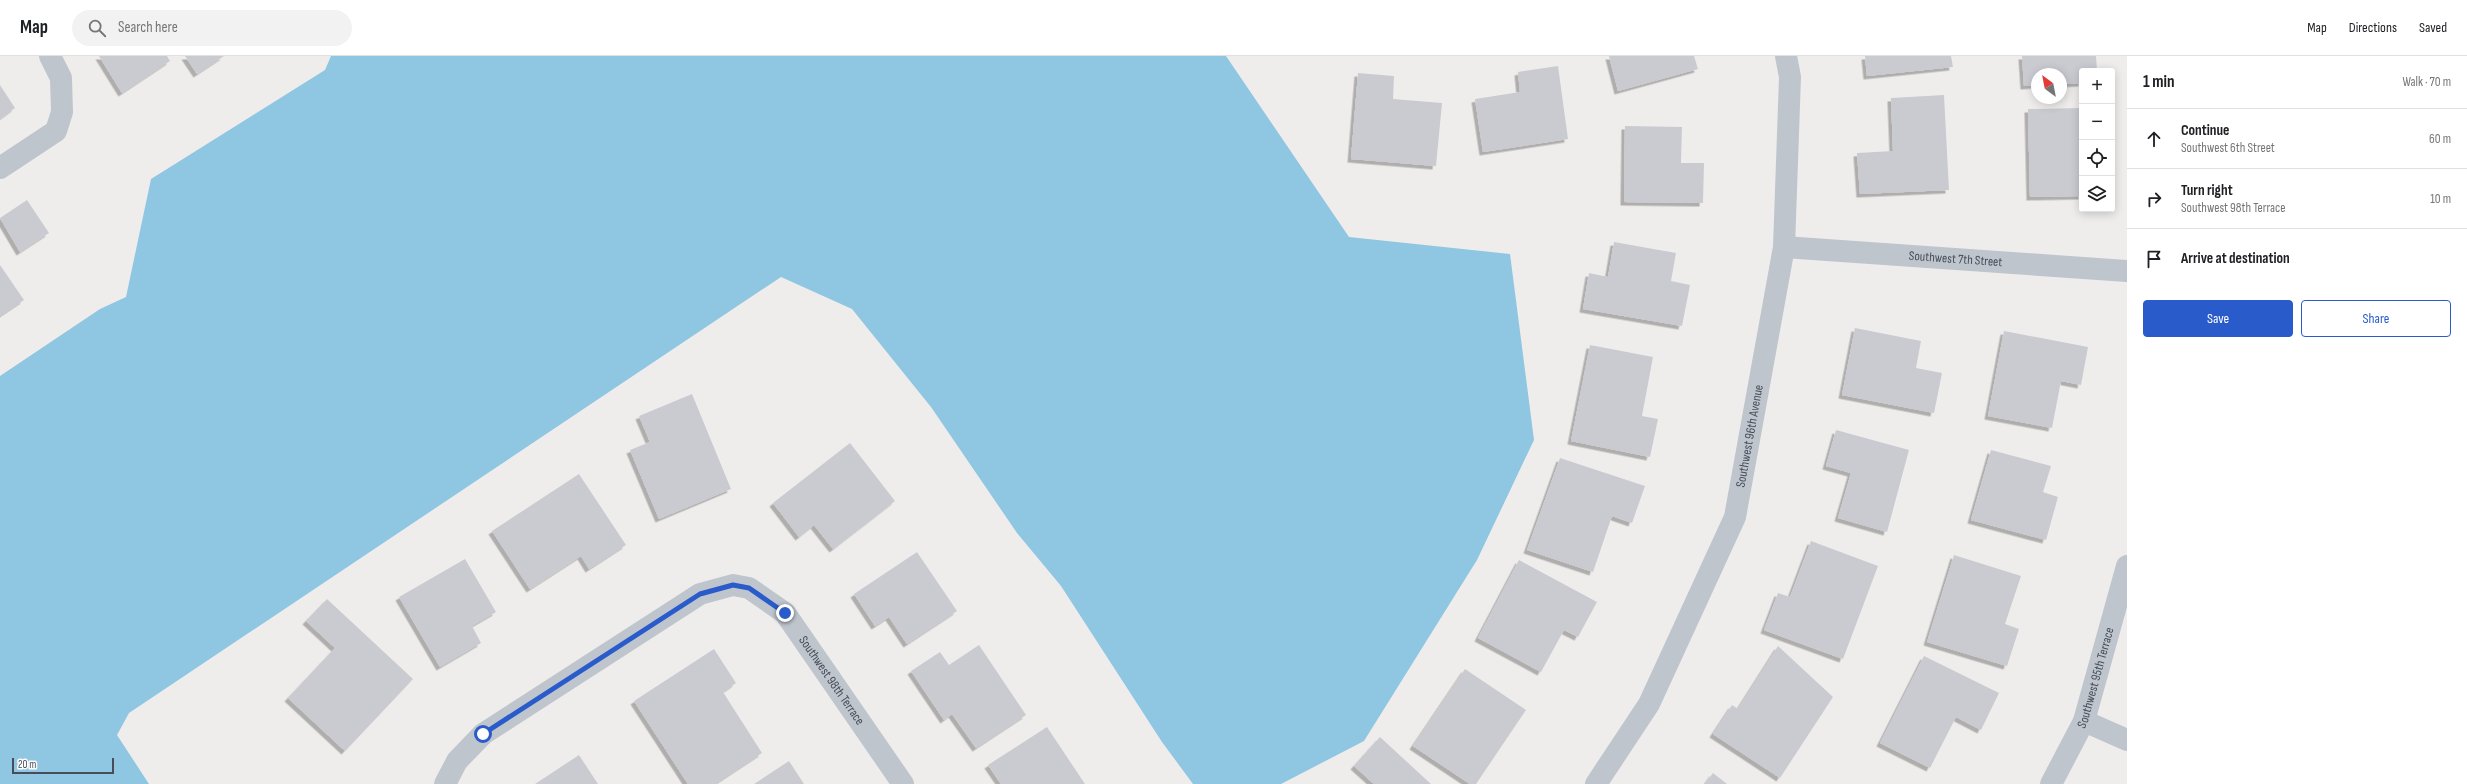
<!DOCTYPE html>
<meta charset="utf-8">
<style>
body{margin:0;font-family:"Sofia Sans Condensed",sans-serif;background:#f2f2f2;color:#202124}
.controls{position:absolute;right:12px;top:12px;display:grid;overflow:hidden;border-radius:4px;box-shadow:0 2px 10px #0003}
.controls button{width:36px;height:36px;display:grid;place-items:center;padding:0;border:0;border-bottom:1px solid #e0e0e0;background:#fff;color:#202124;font:20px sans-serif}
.compass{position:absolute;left:2031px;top:12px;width:36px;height:36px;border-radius:50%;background:#fff;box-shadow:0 2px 10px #0003;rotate:328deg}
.scale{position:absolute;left:12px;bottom:10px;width:102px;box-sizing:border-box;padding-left:4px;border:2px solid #474d58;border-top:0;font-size:11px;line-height:14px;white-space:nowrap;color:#474d58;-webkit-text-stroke:3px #fff;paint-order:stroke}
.stop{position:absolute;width:12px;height:12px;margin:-9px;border:3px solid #2a5bcb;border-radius:50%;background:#fff}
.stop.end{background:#2a5bcb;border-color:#fff;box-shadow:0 1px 4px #0008}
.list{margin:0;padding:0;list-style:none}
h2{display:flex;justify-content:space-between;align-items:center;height:52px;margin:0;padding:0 16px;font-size:17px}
h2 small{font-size:13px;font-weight:400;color:#757577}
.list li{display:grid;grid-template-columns:26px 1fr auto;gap:12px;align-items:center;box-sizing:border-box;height:60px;padding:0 16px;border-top:1px solid #e0e0e0}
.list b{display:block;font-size:15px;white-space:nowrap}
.list p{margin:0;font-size:13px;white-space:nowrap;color:#757577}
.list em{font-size:13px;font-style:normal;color:#757577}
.actions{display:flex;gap:8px;padding:12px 16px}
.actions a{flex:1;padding:9px 0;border:1px solid #2a5bcb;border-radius:4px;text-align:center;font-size:14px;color:#2a5bcb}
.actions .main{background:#2a5bcb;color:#fff}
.icon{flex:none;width:22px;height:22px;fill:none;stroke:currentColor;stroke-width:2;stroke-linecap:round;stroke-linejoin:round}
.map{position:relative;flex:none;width:2127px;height:728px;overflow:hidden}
header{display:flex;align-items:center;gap:24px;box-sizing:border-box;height:56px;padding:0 20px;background:#fff;border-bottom:1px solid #e0e0e0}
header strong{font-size:19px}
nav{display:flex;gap:22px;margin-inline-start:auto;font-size:14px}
.search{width:280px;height:36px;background:#f2f2f2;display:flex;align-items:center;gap:10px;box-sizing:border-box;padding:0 14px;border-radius:22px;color:#757577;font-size:15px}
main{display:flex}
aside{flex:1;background:#fff}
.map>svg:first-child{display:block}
</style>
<header>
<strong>Map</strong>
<div class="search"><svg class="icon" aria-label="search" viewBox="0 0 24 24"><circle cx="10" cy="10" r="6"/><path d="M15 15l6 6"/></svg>Search here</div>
<nav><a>Map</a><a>Directions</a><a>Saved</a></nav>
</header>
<main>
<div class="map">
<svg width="2127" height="728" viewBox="0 0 2127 728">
<defs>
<filter id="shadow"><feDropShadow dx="-3.5" dy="3.5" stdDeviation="0" flood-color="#0004"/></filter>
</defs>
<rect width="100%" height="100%" fill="#efedec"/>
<!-- water -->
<path fill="#8fc6e2" d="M331 0H1226L1349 181 1510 198 1534 384 1477 504 1364 685 1281 728H1193L1162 686 1061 530 1017 477 931 351 852 253 781 221 129 657 117 679 149 728H0V320L100 253 126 241 151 123 325 14Z"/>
<!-- building -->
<g fill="#cacbd1" filter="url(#shadow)">
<path d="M99 0H167L170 5 122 37Z"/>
<path d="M185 0H224L197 18Z"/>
<path d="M1609 0H1694L1698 13 1618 35Z"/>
<path d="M1865 0H1951L1953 11 1867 20Z"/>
<path d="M2022 0H2096L2097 15H2082V27L2061 28V18H2037V29L2024 30Z"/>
<path d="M1558 10 1568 83 1483 96 1475 43 1520 36 1518 16Z"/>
<path d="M1358 17 1394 20 1393 43 1442 47 1436 110 1351 103Z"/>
<path d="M0 29 15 52 0 63Z"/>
<path d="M1944 39 1949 134 1860 138 1857 97 1893 95 1891 42Z"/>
<path d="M2081 52 2082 140 2030 141 2028 53Z"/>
<path d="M1625 70 1682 71 1681 107H1704L1703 147 1624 146Z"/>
<path d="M27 144 49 177 20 196 0 162Z"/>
<path d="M1614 186 1676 197 1671 225 1690 229 1682 270 1583 253 1589 217 1608 221Z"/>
<path d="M0 209 24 244 0 260Z"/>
<path d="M1855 272 1921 285 1916 312 1942 317 1934 357 1842 339Z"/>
<path d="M2004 275 2088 291 2081 329 2061 325 2052 372 1988 360Z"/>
<path d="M1590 289 1653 301 1642 360 1658 363 1650 401 1571 385Z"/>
<path d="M692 338 731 433 659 463 630 394 650 386 639 360Z"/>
<path d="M1836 374 1909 394 1887 476 1838 462 1851 417 1826 410Z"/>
<path d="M850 387 895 445 833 493 814 469 799 481 773 447Z"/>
<path d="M1991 394 2051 410 2043 436 2058 441 2046 484 1971 464Z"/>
<path d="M1560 402 1645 430 1632 467 1612 460 1593 516 1527 494Z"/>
<path d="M579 418 626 489 589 513 581 500 530 533 492 475Z"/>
<path d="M1811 485 1878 510 1843 603 1764 574 1778 537 1790 541Z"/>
<path d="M917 496 957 555 907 588 889 561 875 570 854 538Z"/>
<path d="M1954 499 2021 520 2005 568 2019 573 2007 610 1927 586Z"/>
<path d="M465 503 496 556 472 570 481 587 440 611 399 541Z"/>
<path d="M1519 504 1597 546 1578 581 1564 574 1541 616 1478 582Z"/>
<path d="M327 543 413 623 345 695 288 642 335 592 306 565Z"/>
<path d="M979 589 1026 659 976 692 952 658 944 664 911 615 940 596 949 609Z"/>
<path d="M1778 590 1833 641 1780 722 1713 678 1732 649 1738 653Z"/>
<path d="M714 593 736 627 723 636 762 697 715 728H688L634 645Z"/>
<path d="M1924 600 1999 637 1981 674 1956 661 1930 712 1880 687Z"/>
<path d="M1465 613 1526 654 1476 728H1470L1413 690Z"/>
<path d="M1047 671 1085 728H1001L988 709Z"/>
<path d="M1380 681 1431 728H1374L1354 710Z"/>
<path d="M579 699 598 728H535Z"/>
<path d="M789 705 804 728H754Z"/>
<path d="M1713 717 1727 728H1705Z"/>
</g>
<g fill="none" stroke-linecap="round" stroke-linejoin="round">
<!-- street -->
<g stroke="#bfc5cd" stroke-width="22">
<path d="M0 112 56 75 62 56 61 22 50 0"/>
<path id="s1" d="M1784 191 2127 215"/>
<path d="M2084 665 2127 684"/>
<path id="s2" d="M445 728 457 705 483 678 700 538 733 529 749 532 785 557 903 728"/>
<path id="s3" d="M1596 728 1649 648 1735 461 1784 191 1790 21 1786 0"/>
<path id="s4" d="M2051 728 2084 665 2127 510"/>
</g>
</g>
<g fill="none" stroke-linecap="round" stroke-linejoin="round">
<!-- route -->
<path stroke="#2a5bcb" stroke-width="5" d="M483 678 700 538 733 529 749 532 785 557"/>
</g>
<g text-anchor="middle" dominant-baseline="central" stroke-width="3" stroke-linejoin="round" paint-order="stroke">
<!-- street labels -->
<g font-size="13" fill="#474d58" stroke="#fff">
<text stroke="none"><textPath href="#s1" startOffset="172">Southwest 7th Street</textPath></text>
<text stroke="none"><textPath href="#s3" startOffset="384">Southwest 96th Avenue</textPath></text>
<text stroke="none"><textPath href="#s4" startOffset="116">Southwest 95th Terrace</textPath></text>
<text stroke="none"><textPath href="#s2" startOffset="498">Southwest 98th Terrace</textPath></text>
</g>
</g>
</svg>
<div class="controls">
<button>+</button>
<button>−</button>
<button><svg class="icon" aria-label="locate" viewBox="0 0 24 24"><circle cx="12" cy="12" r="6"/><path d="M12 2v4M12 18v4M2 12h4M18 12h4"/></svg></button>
<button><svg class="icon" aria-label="layers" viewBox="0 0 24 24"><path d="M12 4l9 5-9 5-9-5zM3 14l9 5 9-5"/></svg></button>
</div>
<svg class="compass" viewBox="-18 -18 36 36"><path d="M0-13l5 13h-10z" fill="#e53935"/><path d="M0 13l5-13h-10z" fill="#757577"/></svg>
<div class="scale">20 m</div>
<div class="stop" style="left:483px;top:678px"></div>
<div class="stop end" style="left:785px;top:557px"></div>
</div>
<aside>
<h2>1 min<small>Walk · 70 m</small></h2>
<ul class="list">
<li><svg class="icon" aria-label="ahead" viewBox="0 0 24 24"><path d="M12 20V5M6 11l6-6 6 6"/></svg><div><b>Continue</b><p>Southwest 6th Street</p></div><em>60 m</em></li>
<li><svg class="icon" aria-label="right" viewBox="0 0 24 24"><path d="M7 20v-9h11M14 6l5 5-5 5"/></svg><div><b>Turn right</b><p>Southwest 98th Terrace</p></div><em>10 m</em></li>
<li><svg class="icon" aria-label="arrive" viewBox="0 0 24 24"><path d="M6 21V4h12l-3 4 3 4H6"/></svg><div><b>Arrive at destination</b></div></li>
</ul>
<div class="actions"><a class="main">Save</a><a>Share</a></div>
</aside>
</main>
